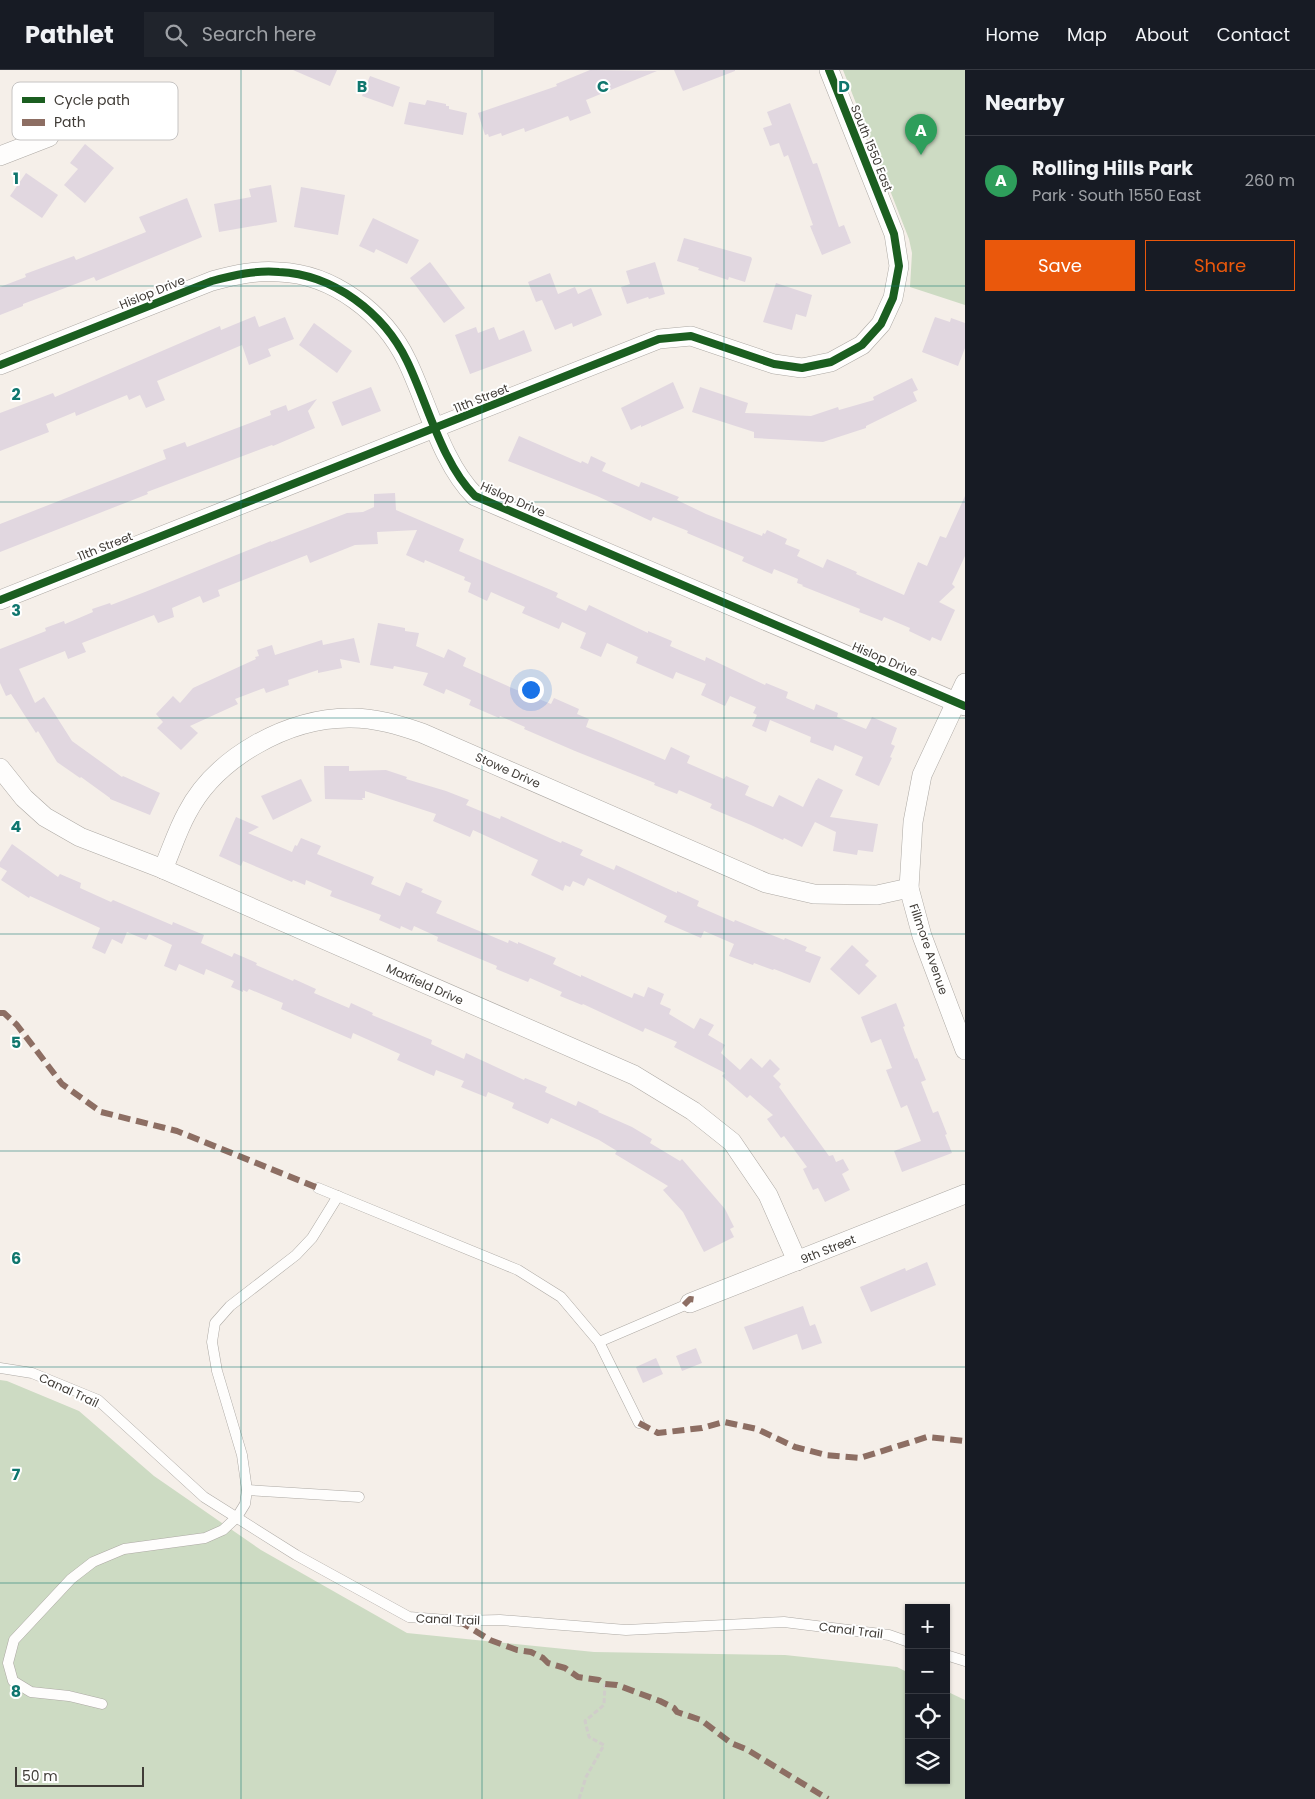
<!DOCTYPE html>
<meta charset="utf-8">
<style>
body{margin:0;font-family:Poppins,sans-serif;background:#20242c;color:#f1f3f6}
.controls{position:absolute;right:15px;bottom:15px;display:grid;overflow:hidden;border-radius:0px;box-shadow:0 1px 4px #0004}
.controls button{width:45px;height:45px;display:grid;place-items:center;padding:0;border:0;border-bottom:1px solid #363941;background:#171b24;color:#f1f3f6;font:25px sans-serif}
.scale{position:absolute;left:15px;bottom:12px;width:129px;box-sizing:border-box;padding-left:5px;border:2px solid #403c37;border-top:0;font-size:14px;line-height:18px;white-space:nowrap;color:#403c37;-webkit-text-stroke:4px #fff;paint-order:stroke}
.you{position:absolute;left:530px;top:619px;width:18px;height:18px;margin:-12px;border:4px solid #fff;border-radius:50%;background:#1a73e8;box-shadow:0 0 0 8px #1a73e833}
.badge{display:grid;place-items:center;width:32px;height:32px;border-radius:50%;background:#ea580c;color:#fff;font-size:16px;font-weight:700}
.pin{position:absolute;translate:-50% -41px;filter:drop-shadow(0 1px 2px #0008)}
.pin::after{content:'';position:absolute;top:26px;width:18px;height:15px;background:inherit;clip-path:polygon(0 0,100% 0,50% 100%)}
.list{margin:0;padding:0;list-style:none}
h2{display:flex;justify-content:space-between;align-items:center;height:65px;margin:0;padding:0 20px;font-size:21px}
h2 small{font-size:16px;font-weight:400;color:#9ea1a6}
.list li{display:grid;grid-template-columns:32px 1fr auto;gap:15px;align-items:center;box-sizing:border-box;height:90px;padding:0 20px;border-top:1px solid #363941}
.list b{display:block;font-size:19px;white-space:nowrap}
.list p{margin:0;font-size:16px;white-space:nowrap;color:#9ea1a6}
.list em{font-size:16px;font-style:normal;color:#9ea1a6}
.actions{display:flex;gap:10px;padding:15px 20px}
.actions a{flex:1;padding:11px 0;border:1px solid #ea580c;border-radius:0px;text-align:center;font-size:18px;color:#ea580c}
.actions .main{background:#ea580c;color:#fff}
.icon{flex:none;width:28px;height:28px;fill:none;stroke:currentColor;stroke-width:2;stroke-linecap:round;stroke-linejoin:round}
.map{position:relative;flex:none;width:965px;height:1729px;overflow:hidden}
header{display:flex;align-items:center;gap:30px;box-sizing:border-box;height:70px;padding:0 25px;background:#171b24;border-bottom:1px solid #363941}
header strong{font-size:24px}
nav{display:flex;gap:28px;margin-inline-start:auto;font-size:18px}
.search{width:350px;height:45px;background:#20242c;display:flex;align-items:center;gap:12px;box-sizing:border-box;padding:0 18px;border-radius:0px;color:#9ea1a6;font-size:19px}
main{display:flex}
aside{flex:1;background:#171b24}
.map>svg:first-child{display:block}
</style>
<header>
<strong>Pathlet</strong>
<div class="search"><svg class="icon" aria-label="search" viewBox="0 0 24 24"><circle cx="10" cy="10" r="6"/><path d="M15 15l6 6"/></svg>Search here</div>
<nav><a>Home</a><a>Map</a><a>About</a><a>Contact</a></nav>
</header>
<main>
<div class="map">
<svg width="965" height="1729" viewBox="0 0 965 1729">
<rect width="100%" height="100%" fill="#f5efe9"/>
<!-- green -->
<g fill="#cddbc3">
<path d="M843 0H965V235L910 217 912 183 909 169Z"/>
<path d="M0 1310 7 1311 79 1341 154 1406 261 1480 407 1563 594 1582 785 1585 897 1597 909 1603V1710H946V1621L965 1630V1729H0Z"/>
</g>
<!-- building -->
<g fill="#e1d7e0">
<path d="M293 0H337L330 16Z"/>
<path d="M590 0 657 1 586 30 591 43 570 51 568 46 525 62 524 58 502 66 501 63 489 67 488 64 485 65 478 43 557 16 556 14Z"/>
<path d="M674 0H735V1L683 21Z"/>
<path d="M370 6 400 17 393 37 362 26Z"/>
<path d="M427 30 446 34V36H449V39L467 43 463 65 404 54 409 32 425 35Z"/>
<path d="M790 33 813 94 817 93 839 157 844 155 851 173 822 185 810 156 813 155 788 85 784 87 779 73 770 76 763 58 772 55 767 42Z"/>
<path d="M85 74 114 98 85 133 64 115 78 99 70 93Z"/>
<path d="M26 103 58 125 42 148 10 126Z"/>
<path d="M271 115 277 152 219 162 214 134 251 127 249 119Z"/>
<path d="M301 117 345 125 338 165 294 157Z"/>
<path d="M187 128 202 167 96 211 94 207 23 234V236L0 245V217L26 207 25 204 74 186 76 190 146 162 139 147Z"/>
<path d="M373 148 419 170 407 194 376 179 374 183 359 176Z"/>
<path d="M684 168 751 187 752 189 745 212 729 207 728 210 698 200 699 198 677 191Z"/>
<path d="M430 192 465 238 444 253 410 208Z"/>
<path d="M655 192 665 224 649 229 648 227 627 234 621 217 630 214 626 201Z"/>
<path d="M550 203 558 224 575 217 578 224 591 218 602 245 573 257 572 253 555 260 542 230 536 232 528 212Z"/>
<path d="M776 213 812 225 806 247 796 244 792 260 763 252Z"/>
<path d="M255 246 259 257 285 247 294 269 268 279 271 286 249 295 242 275 157 311 165 330 146 338 140 325 129 330 127 325 76 346 75 342 46 354 49 362 0 381V343L53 323 55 327 220 256 221 260Z"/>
<path d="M935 247 950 252 951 248 965 253V278L958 296 922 282Z"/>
<path d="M314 253 352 281 337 303 299 275Z"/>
<path d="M476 257 478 263 494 257 499 270 524 260 532 281 470 304 455 265Z"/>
<path d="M912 308 918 320 913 322 917 331 866 356V358L823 372 754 368V362L692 342 700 317 748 333 745 343 811 346 838 337 839 340 874 330 873 327Z"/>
<path d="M673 312 684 338 641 357V355L631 360 621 338Z"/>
<path d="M371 317 381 341 342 356 332 332Z"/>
<path d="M317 329 308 341 315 358 273 376 272 375 147 422 148 424 0 482V454L166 389 163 380 185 372 187 377 271 345 270 341 286 335 288 341Z"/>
<path d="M519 366 581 393 582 391 588 394 591 386 606 393 602 401 639 417 641 412 649 415 679 427 677 430 706 444 762 466 763 463 765 464 767 460 787 469 785 474 800 480 797 486 823 498 827 489 857 502 856 504 904 525 918 492 927 496 940 466 946 468 965 426V486L952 514 955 517 939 532 955 540 941 571 932 567 930 571 909 561 910 558 884 547 882 551 859 542 860 539 802 516 803 515 797 513 798 509 774 499 772 504 742 491 744 487 687 463 688 461 653 447 651 451 597 426 508 391Z"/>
<path d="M395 423 396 440 464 469 459 481 558 523 556 527 586 541 589 535 648 563V561L672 571 670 576 705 591 706 587 765 615 766 613 788 622 786 628 814 640 816 634 838 643 837 647 866 659 872 647 897 658 891 674 895 676 890 687 892 688 879 716 855 705 863 687 835 675 833 681 810 672 811 667 770 650 766 662 752 656 757 645 753 643 756 637 730 626 725 636 701 625 706 614 676 602 673 609 636 593 638 587 607 573 601 587 580 578 586 563 562 552 559 559 522 543 525 537 491 522 487 531 468 522 471 513 464 510 465 507 425 490 424 493 406 485 417 460 377 462 378 474 355 475 310 493 307 485 218 520 220 526 203 533 200 526 172 538 174 547 158 553 154 545 82 573 86 582 68 589 65 581 19 599 35 633 44 627 72 671 122 707 123 706 160 723 150 745 110 729V728L81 707 80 708 57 692 38 661 36 663 11 624 6 626 0 613V579L46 561 45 558 64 551 65 554 93 542 92 539 110 533 111 535 145 522 271 471V472L347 443 363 442 374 437V424Z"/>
<path d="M378 553 405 558V561L419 563 416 576 444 588 448 579 466 588 463 596 512 618 551 634 554 628 579 639 577 644 589 649 586 657 611 667 665 690 671 677 690 686 687 693 724 709 726 706 749 716 745 725 773 737 779 725 803 737 816 710H817L818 708 843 720 830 747 878 754 873 782 858 780 857 785 833 781 836 762 815 752 802 777 784 768 783 770 751 755 710 738 712 734 679 720 677 724 654 715 655 713 575 681 524 659 525 657 500 646 499 648 469 635 471 630 446 619 444 624 423 615 428 603 394 596 393 599 370 595Z"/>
<path d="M354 568 360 593 340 589 342 598 318 603V600L288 610 289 615 266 623 264 618 235 629 238 634 190 656 198 663 181 680 157 658 163 652 156 644 173 626 180 633 193 618 256 589 255 587 259 586 257 580 272 575 275 585 322 570 323 575Z"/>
<path d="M324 696H349V701L386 700 407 707 406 709 446 721 469 730 466 735 500 749 501 746 561 773 562 771 583 780 580 785 614 800 616 795 677 823V821L699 831 697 836 734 852 735 850 784 870 785 868 807 877 805 881 821 887 810 913 774 899 773 900 754 893 753 895 729 886 734 874 704 861 701 868 664 852 667 846 588 808 584 816 573 811 570 817 565 815 563 821 531 805 538 790 473 760 470 767 433 751 436 744 365 721V728H362L363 730 325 729Z"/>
<path d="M301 709 312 731 273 750 261 726Z"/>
<path d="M236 747 259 757 248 763 292 782 295 775 297 776 301 768 321 776 317 784 374 807 371 814 400 826 406 812 423 819 421 822 442 831 436 843 508 873 509 870 518 874V872L556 888 553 894 581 907V905L632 928 634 923 644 927 648 917 664 924 660 934 671 939 669 944 694 959 700 948 714 955 708 965 725 975 721 983 740 1000 751 988 762 998 770 989 780 999 773 1006 781 1014 779 1017 829 1086 833 1085 836 1092 843 1089 849 1100 842 1104 850 1120 825 1132 818 1118 813 1120 803 1099 807 1097 784 1066 781 1068 767 1049 773 1045 750 1025 747 1028 722 1006 725 1003 674 977 677 972 645 958 643 962 583 934 582 935 560 926 562 922 530 908 528 912 496 899 497 896 437 871 438 867 414 856 412 861 401 856 400 859 379 850 381 845 330 826 332 821 306 810 305 815 293 810 292 812 243 791 241 796 219 786Z"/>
<path d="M12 774 58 807 60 804 81 813 80 818 111 832 113 830 172 855 173 852 204 865 201 873 232 887 234 883 257 893 256 895 293 911 294 909 316 919 314 923 349 938 351 933 373 943 372 945 432 970 431 974 464 989 466 983 524 1010 525 1008 547 1017 545 1022 576 1036 578 1031 599 1041 598 1042 632 1057 652 1069 650 1073 680 1091 682 1089 725 1139 734 1157 730 1159 734 1167 704 1182 683 1142 663 1120 668 1116 615 1084 617 1081 599 1070 551 1048 548 1054 512 1038 514 1033 488 1022 486 1027 461 1017 464 1011 436 1000 434 1006 397 990 400 984 353 963 351 969 281 939 283 933 249 919 247 922 243 920V922L231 917 234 911 206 899 204 905 179 894 176 901 164 896 172 875 149 864 146 870 127 862 122 874 112 869 105 884 92 878 100 858 30 826 29 828 1 810 7 801 0 797V792Z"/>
<path d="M852 875 869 891 865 895 877 906 859 925 830 899Z"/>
<path d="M896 933 905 956 903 957 915 989 917 988 926 1010 921 1012 933 1043 938 1041 947 1064 945 1065 952 1083 902 1102 894 1081 921 1071 907 1035 901 1038 886 1000 892 998 881 969 871 973 861 947Z"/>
<path d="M927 1192 936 1215 871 1242 860 1217 905 1198 906 1201Z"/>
<path d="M803 1236 810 1256 815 1254 822 1273 802 1280 797 1264 753 1280 744 1257Z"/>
<path d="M696 1278 702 1293 682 1301 676 1286Z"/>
<path d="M656 1288 663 1304 643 1313 636 1297Z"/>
</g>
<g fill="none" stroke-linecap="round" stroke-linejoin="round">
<defs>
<g id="service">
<path d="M318 1118 518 1200 561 1227 599 1272 639 1353"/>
<path d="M599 1272 690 1233"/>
<path d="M0 1298 32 1303 98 1330 204 1427 296 1485 409 1547 459 1551 500 1550 626 1560 784 1552 889 1565 909 1572"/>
<path d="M247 1420 359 1427"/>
<path d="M946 1585 965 1591"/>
<path d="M102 1634 69 1626 31 1622 13 1611 8 1593 14 1570 71 1509 93 1492 124 1479 205 1468 223 1460 237 1447 245 1434 247 1420 242 1385 217 1301 212 1272 215 1253 230 1236 296 1185 312 1168 338 1126"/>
</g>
<g id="minor">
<path d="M0 86 49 67"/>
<path d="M0 295 212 211C234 205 256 200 279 202 333 204 384 243 407 291 427 332 442 394 475 426L965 636"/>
<path d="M0 530 659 269 691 266 774 294 802 298 831 292 862 275 881 254 893 228 899 196 894 164 829 0"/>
<path d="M965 613 922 705 913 752 909 818 922 866 965 980"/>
<path d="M0 698 24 728 45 747 80 767 163 799 634 1005 693 1041 732 1072 768 1125 797 1191"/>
<path d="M163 799C171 781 177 761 187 743 216 687 289 647 351 648 376 648 399 655 422 663L766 813 814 824 877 825 909 818"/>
<path d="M690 1233 965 1124"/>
</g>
</defs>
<!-- service casing -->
<use href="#service" stroke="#ada9a4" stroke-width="11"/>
<!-- minor casing -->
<use href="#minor" stroke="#ada9a4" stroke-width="20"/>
<!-- path -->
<path stroke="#d0cdca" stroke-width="3" stroke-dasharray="5 2.5" stroke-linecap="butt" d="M579 1729 586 1707 604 1675 589 1667 585 1651 604 1635 605 1614"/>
<!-- service -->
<use href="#service" stroke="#fefdfc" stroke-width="10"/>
<!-- minor -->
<use href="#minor" stroke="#fefdfc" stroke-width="19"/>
<!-- quiet -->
<g stroke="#8d6e63" stroke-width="6" stroke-dasharray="12 6" stroke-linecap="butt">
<path d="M0 943H4L17 955 62 1014 101 1042 177 1061 318 1118"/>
<path d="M684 1235 690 1229 697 1230"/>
<path d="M639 1353 658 1363 702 1358 724 1352 757 1359 795 1377 826 1385 860 1388 927 1367 965 1371"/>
<path d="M459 1551 490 1570 517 1580 531 1582 543 1588 548 1593 565 1598 578 1607 599 1610 605 1614 617 1615 660 1631 674 1638 677 1642 701 1650 731 1673 746 1679 828 1729"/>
</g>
<defs>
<g id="cycleway">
<path d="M0 295 212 211C234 205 256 200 279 202 333 204 384 243 407 291 427 332 442 394 475 426L965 636"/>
<path d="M0 530 659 269 691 266 774 294 802 298 831 292 862 275 881 254 893 228 899 196 894 164 829 0"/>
</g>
</defs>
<!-- cycleway casing -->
<use href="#cycleway" stroke="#fff" stroke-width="11"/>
<!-- cycleway -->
<use href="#cycleway" stroke="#1b5e20" stroke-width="8"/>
</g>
<!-- grid -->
<path fill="none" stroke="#0f766e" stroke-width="1" stroke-opacity="0.55" d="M241 0V1729M482 0V1729M724 0V1729M0 216H965M0 432H965M0 648H965M0 864H965M0 1081H965M0 1297H965M0 1513H965"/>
<g text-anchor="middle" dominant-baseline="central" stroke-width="4" stroke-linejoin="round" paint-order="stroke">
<!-- street labels -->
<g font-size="12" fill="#403c37" stroke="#fff">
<text transform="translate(872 78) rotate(68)">South 1550 East</text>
<text transform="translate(152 222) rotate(-22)">Hislop Drive</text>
<text transform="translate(481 328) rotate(-22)">11th Street</text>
<text transform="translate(513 429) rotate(24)">Hislop Drive</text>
<text transform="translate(105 476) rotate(-22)">11th Street</text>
<text transform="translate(885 589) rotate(23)">Hislop Drive</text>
<text transform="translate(508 700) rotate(24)">Stowe Drive</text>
<text transform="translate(929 879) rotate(71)">Fillmore Avenue</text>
<text transform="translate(425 914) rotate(24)">Maxfield Drive</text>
<text transform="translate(828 1179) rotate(-22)">9th Street</text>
<text transform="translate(69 1320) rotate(25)">Canal Trail</text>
<text transform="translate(448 1549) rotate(2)">Canal Trail</text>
<text transform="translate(851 1560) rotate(7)">Canal Trail</text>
</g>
</g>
<!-- legend -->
<rect x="12" y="12" width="166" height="58" rx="8" fill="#fff" stroke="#c6c4c3" stroke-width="1"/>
<rect x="22" y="27" width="23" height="6" fill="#1b5e20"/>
<rect x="22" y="49" width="23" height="7" fill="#8d6e63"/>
<g font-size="14" fill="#403c37">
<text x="54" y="35">Cycle path</text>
<text x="54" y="57">Path</text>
</g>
<g font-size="16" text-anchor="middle" font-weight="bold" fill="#0f766e" stroke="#fff" stroke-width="4" stroke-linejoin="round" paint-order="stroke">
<text x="362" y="22">B</text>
<text x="603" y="22">C</text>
<text x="844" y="22">D</text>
<text x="16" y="114">1</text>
<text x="16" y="330">2</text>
<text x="16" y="546">3</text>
<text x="16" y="762">4</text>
<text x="16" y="978">5</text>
<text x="16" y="1194">6</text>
<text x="16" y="1410">7</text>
<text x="16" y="1627">8</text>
</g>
</svg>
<div class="controls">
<button>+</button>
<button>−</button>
<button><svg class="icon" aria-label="locate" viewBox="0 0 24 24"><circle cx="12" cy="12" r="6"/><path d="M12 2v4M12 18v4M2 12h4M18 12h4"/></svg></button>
<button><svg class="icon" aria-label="layers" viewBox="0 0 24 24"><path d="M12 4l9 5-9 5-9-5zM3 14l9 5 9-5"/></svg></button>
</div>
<div class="scale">50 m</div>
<div class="you"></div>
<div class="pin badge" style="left:921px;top:85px;background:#2e9e5b">A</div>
</div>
<aside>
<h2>Nearby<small></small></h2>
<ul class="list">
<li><span class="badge" style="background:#2e9e5b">A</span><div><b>Rolling Hills Park</b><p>Park · South 1550 East</p></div><em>260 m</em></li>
</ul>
<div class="actions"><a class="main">Save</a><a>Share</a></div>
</aside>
</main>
